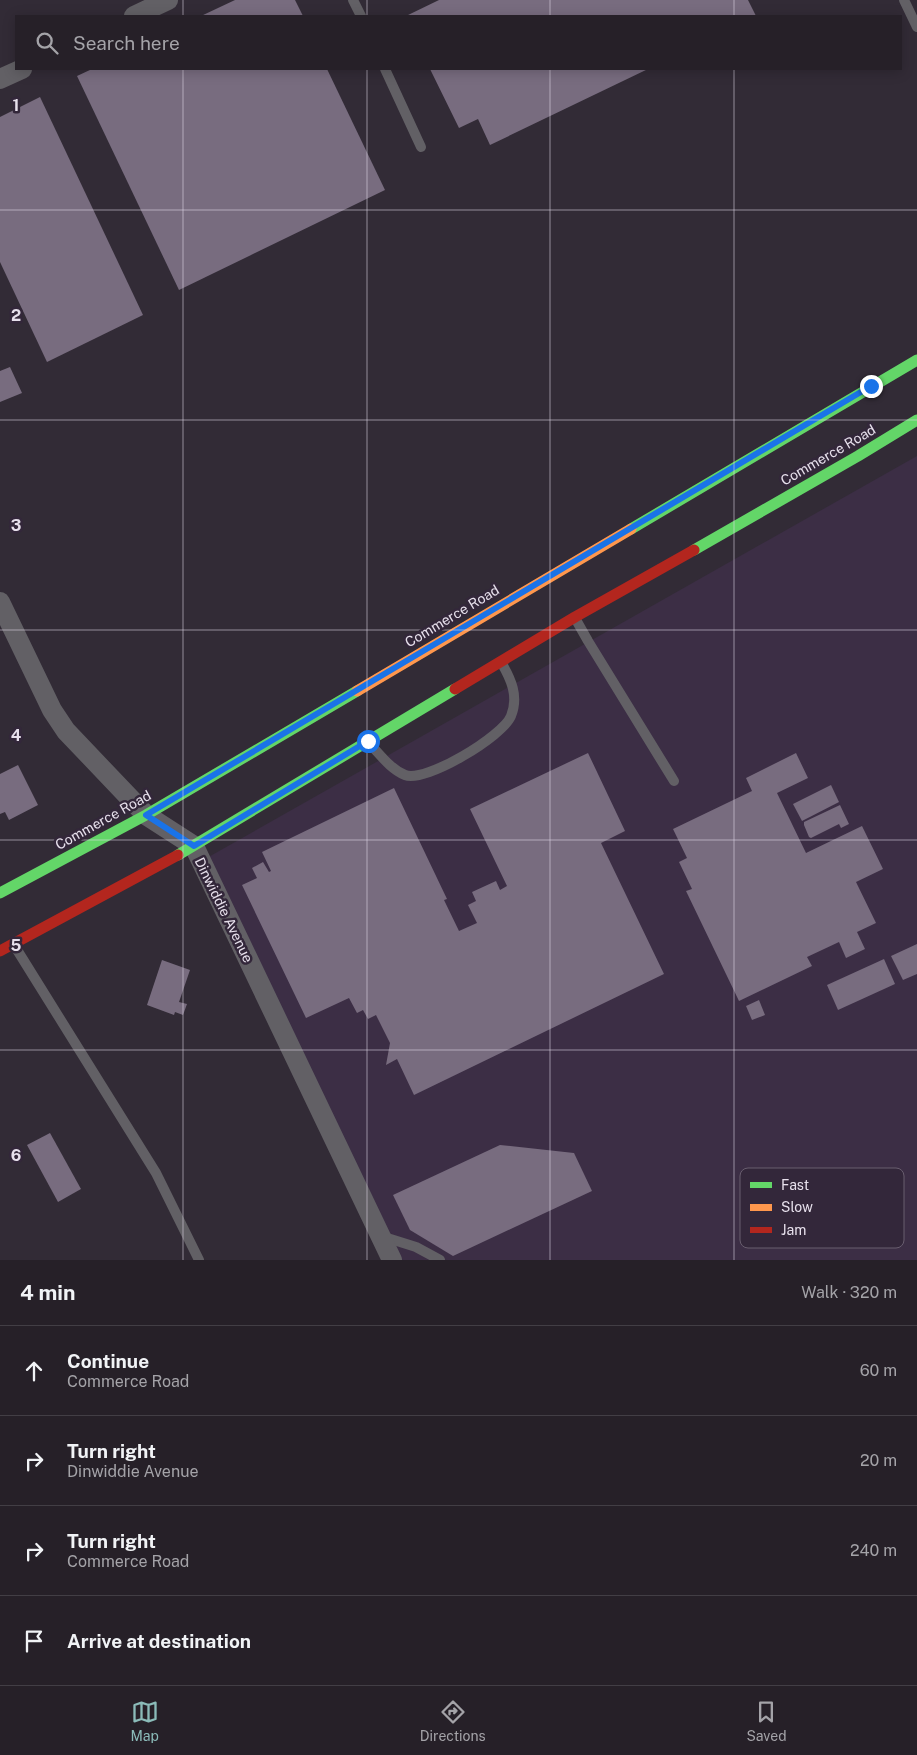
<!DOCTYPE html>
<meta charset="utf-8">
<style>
body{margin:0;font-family:"Public Sans",sans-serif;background:#2e2830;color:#f1f3f6}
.stop{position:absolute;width:15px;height:15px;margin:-11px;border:4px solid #1a73e8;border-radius:50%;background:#fff}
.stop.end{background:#1a73e8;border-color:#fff;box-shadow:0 1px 5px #0008}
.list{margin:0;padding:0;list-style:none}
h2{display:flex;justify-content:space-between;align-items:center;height:65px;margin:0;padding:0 20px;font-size:21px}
h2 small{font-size:16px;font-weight:400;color:#a4a3a8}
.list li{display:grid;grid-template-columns:32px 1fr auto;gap:15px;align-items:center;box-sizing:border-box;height:90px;padding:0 20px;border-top:1px solid #423e45}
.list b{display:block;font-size:19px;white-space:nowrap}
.list p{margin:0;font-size:16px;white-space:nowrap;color:#a4a3a8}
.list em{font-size:16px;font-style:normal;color:#a4a3a8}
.icon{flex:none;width:28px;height:28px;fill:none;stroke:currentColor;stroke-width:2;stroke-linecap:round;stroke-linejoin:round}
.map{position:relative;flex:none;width:917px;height:1260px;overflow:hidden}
.search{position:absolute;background:#262028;box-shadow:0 2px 12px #0003;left:15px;right:15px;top:15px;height:55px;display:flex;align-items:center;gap:12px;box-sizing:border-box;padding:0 18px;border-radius:0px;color:#a4a3a8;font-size:19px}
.sheet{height:425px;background:#262028}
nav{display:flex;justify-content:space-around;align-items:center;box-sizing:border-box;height:70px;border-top:1px solid #423e45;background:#262028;font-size:14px;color:#a4a3a8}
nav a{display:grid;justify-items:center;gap:2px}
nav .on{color:#8bbbb9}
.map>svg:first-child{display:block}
</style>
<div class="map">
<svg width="917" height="1260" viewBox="0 0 917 1260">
<rect width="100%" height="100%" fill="#322b36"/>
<!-- built -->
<path fill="#3c2e45" d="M917 456V1260H401L205 859Z"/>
<!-- building -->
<g fill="#786c7f">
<path d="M235 0H295L303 16H201Z"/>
<path d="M439 0H748L756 16H406Z"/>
<path d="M92 69H327L385 190 179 290 77 76Z"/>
<path d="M430 69H648L490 145 478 119 459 128Z"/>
<path d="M40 97 143 315 47 362 0 262V117Z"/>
<path d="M10 367 22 393 0 402V371Z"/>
<path d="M588 753 625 831 601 843 664 974 414 1095 397 1059 386 1065 390 1043 376 1015 368 1019 363 1010 357 1013 349 998 306 1018 242 885 257 878 252 868 263 862 269 872 271 871 262 852 394 788 447 899 444 900 459 931 477 923 468 905 476 901 472 892 496 881 500 890 507 886 470 809Z"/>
<path d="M796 753 808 778 777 793 806 853 862 826 883 869 856 882 876 923 857 932 865 949 846 958 839 942 807 957 812 966 739 1001 686 891 692 889 679 862 687 858 673 829 752 791 746 778Z"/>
<path d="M18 765 38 805 9 820 5 812 0 814V774Z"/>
<path d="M831 785 839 802 802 821 793 804Z"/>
<path d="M840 805 849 824 841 828 839 824 811 838 809 837 804 825V822Z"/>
<path d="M917 944V974L903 980 891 956Z"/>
<path d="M884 959 895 984 838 1010 827 985Z"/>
<path d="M162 960 190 970 179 1002 187 1004 183 1015 175 1012 174 1015 147 1005Z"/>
<path d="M759 1000 765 1015 752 1020 746 1006Z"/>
<path d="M50 1133 81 1189 58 1202 27 1145Z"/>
<path d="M500 1145 574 1153 592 1191 453 1256 410 1230 393 1195Z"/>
</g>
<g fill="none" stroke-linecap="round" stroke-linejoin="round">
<!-- lane -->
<g stroke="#626065" stroke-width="10">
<path d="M353 0 361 16"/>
<path d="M904 0 917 27"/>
<path d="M385 69 421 147"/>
<path d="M575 618 588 641 674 781"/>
<path d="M368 742C379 753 390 769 405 775 426 783 503 736 511 716 519 696 511 679 501 662"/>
<path d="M14 945 156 1173 199 1260"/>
<path d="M381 1236 416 1247 440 1260"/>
</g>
<!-- street -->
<g stroke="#626065" stroke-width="20">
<path d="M134 16 168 0"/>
<path d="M0 79 22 69"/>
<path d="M0 602 52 710 66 731 146 815 194 846 392 1260"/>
</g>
<!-- fast -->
<g stroke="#63d668" stroke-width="11">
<path d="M631 529 917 360"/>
<path d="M694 550 858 456 917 420"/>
<path d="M178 855 455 689"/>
<path d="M0 893 146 815 357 691"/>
</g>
<!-- slow -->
<path stroke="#ff974d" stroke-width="11" d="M357 691 631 529"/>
<!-- jam -->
<g stroke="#b3261e" stroke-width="11">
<path d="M455 689 575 617 694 550"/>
<path d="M0 951 178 855"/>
</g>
</g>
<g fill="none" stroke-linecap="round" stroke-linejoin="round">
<!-- route -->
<path stroke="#1a73e8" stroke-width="6" d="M368 741 194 846 146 815 871 386"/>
</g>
<!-- grid -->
<path fill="none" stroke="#e7e0ec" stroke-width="1" stroke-opacity="0.55" d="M183 0V16M367 0V16M550 0V16M734 0V16M183 69V1260M367 69V1260M550 69V1260M734 69V1260M0 210H917M0 420H917M0 630H917M0 840H917M0 1050H917"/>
<g text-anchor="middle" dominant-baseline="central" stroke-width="5" stroke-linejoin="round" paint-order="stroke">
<!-- street labels -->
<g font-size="14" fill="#e7e0ec" stroke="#33273a">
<text transform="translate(828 455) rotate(-30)">Commerce Road</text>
<text transform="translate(452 616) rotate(-31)">Commerce Road</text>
<text transform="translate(103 820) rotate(-29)">Commerce Road</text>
<text transform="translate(224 910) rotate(64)">Dinwiddie Avenue</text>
</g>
</g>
<!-- legend -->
<rect x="740" y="1168" width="164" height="80" rx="8" fill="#33273a" stroke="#695e6f" stroke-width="1"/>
<rect x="750" y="1182" width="22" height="6" fill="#63d668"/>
<rect x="750" y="1204" width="22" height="7" fill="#ff974d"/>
<rect x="750" y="1227" width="22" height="6" fill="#b3261e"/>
<g font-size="14" fill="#e7e0ec">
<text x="781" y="1190">Fast</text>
<text x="781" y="1212">Slow</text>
<text x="781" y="1235">Jam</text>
</g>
<g font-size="16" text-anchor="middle" font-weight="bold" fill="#e7e0ec" stroke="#33273a" stroke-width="5" stroke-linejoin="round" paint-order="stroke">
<text x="16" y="111">1</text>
<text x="16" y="321">2</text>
<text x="16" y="531">3</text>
<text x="16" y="741">4</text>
<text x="16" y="951">5</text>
<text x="16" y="1161">6</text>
</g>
</svg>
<div class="stop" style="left:368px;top:741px"></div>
<div class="stop end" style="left:871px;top:386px"></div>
<div class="search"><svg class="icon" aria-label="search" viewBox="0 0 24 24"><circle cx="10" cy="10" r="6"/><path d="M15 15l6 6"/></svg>Search here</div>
</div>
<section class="sheet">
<h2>4 min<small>Walk · 320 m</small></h2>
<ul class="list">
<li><svg class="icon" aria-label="ahead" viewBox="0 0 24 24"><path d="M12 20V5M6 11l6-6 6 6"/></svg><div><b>Continue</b><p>Commerce Road</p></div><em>60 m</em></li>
<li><svg class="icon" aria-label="right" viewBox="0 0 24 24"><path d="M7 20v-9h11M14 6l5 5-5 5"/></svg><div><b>Turn right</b><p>Dinwiddie Avenue</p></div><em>20 m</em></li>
<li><svg class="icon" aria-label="right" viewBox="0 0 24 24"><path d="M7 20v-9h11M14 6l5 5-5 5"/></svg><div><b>Turn right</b><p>Commerce Road</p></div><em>240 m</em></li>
<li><svg class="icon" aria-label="arrive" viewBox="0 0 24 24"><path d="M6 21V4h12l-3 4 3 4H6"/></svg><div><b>Arrive at destination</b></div></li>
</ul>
</section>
<nav>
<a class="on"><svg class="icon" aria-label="map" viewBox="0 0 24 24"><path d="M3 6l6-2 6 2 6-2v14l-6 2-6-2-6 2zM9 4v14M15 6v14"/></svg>Map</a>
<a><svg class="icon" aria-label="directions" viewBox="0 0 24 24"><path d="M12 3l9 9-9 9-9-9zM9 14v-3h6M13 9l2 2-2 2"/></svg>Directions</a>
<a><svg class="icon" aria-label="saved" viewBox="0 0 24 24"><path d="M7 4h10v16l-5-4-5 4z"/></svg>Saved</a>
</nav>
